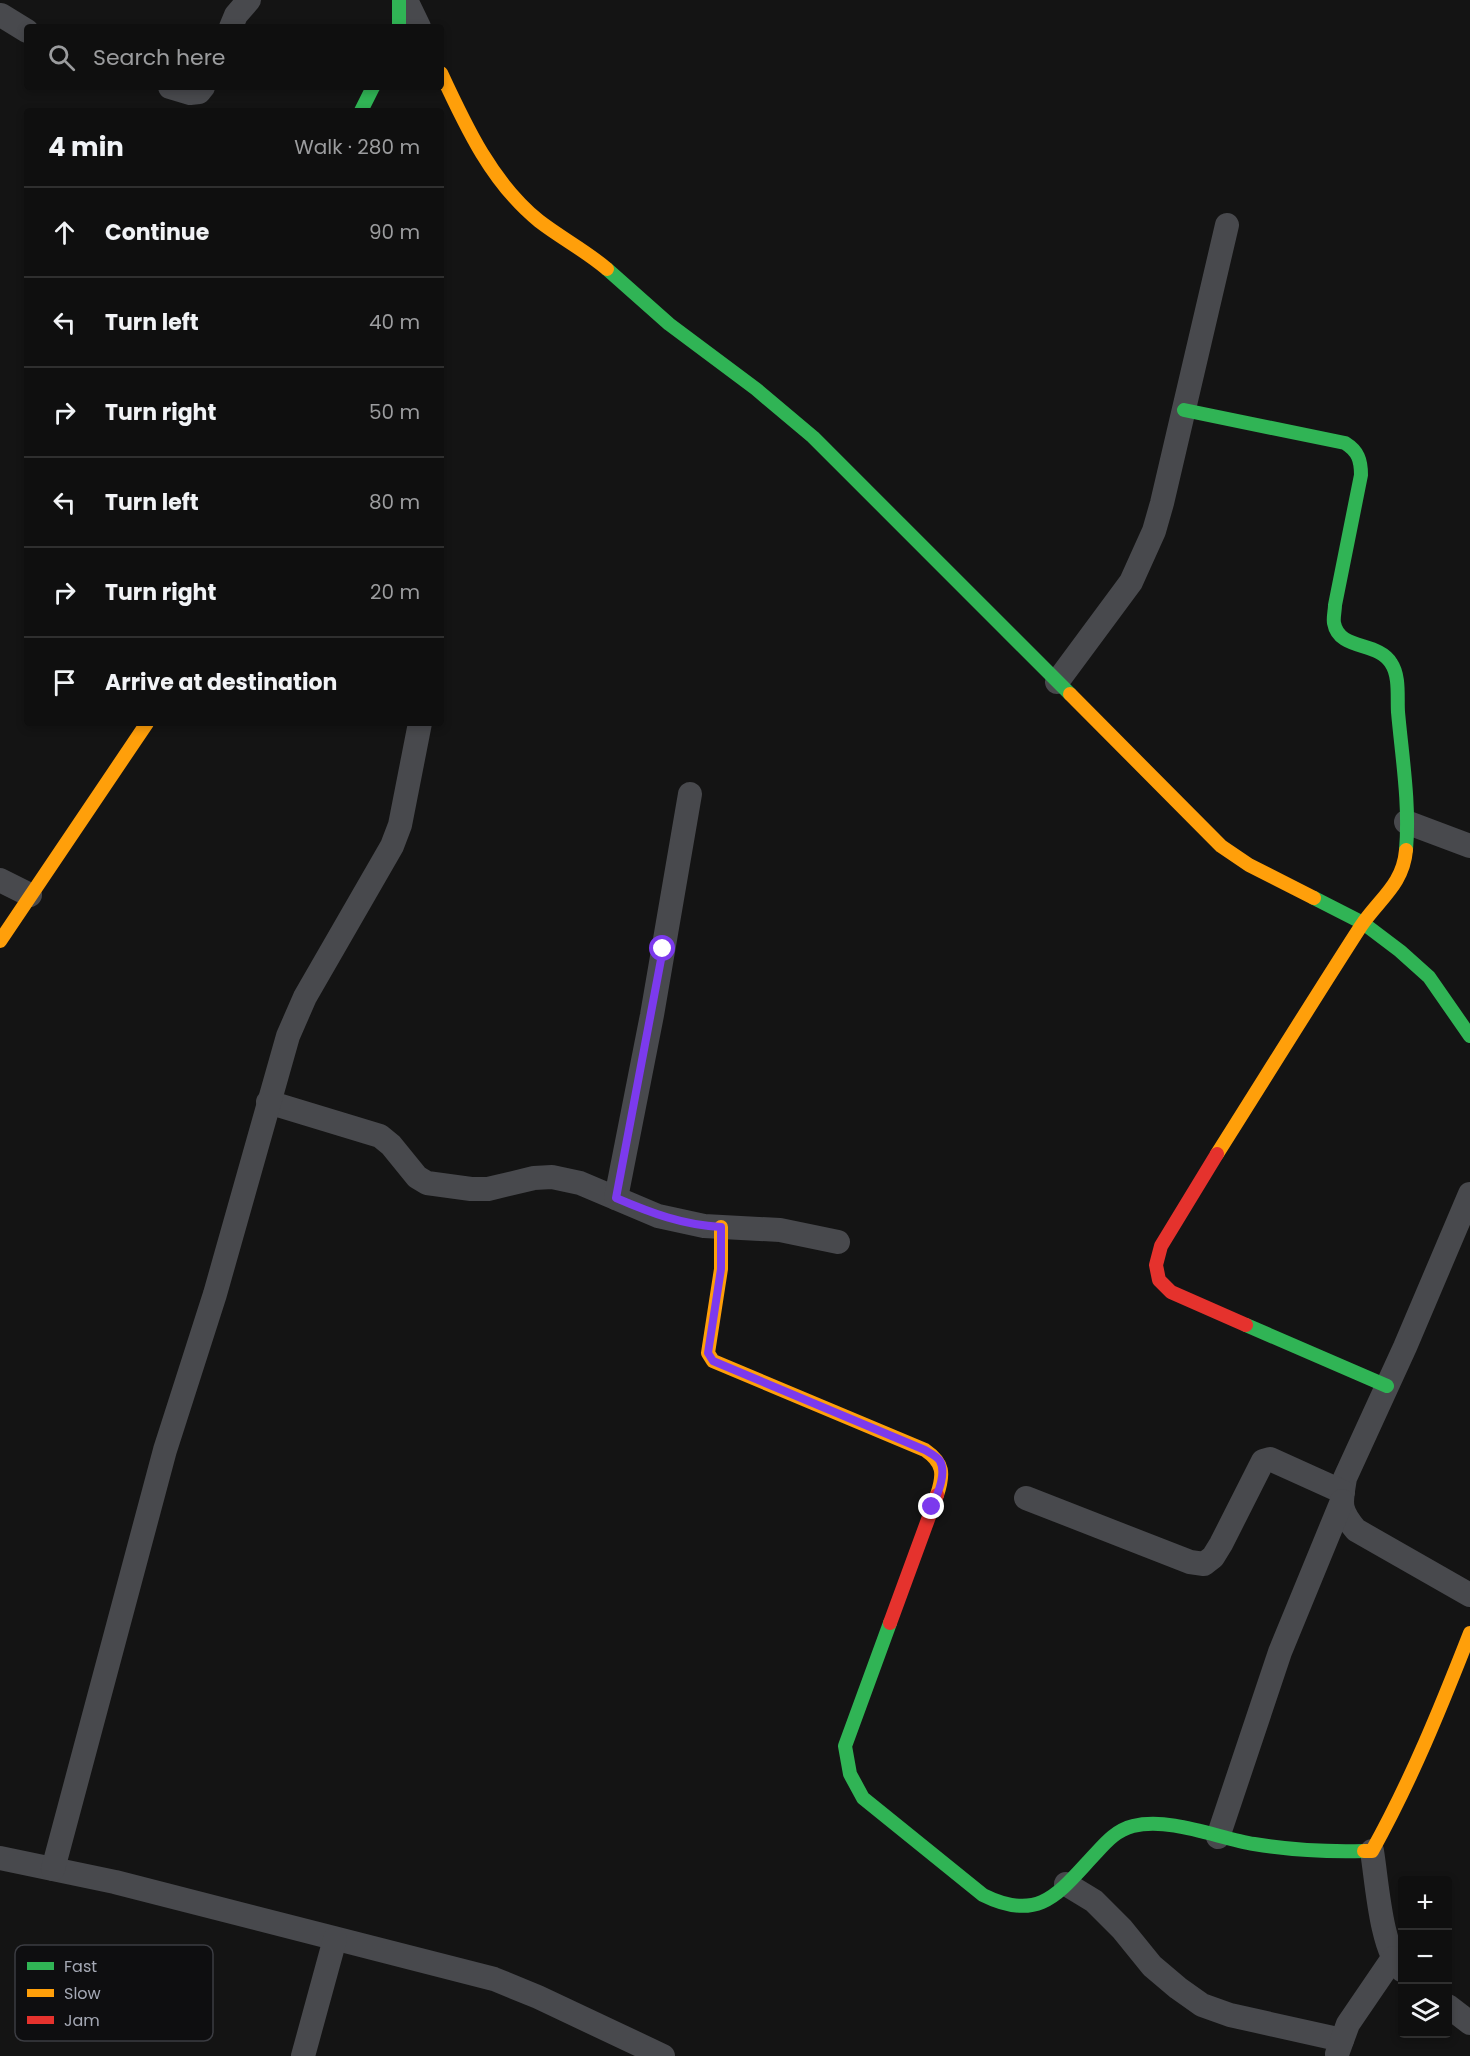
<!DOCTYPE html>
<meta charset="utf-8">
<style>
body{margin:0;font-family:Poppins,sans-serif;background:#1d1d1d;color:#f1f3f6}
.controls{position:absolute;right:18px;bottom:18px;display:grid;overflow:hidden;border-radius:6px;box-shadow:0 3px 9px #0003}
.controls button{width:54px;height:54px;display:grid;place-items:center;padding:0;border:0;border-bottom:2px solid #2f2f2f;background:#0f0f0f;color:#f1f3f6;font:30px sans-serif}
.stop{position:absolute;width:18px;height:18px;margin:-14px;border:4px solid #7c3aed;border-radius:50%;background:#fff}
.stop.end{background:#7c3aed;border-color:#fff;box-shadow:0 2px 6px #0008}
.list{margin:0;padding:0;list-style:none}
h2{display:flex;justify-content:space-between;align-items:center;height:78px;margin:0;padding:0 24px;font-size:26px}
h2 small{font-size:20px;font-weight:400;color:#9b9c9e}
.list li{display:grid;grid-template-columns:39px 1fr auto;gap:18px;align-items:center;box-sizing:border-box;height:90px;padding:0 24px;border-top:2px solid #2f2f2f}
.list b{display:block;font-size:22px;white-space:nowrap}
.list em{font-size:20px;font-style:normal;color:#9b9c9e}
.icon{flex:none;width:33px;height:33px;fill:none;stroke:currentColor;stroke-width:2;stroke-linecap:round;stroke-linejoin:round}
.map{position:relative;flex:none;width:1470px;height:2056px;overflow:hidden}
.search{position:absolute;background:#0f0f0f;box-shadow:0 3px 9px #0003;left:24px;top:24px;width:420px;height:66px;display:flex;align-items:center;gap:15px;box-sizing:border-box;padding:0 21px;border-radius:6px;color:#9b9c9e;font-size:22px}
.panel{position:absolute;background:#0f0f0f;box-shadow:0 3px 9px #0003;left:24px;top:108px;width:420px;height:618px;border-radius:6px}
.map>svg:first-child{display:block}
</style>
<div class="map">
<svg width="1470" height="2056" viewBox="0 0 1470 2056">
<rect width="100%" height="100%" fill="#141414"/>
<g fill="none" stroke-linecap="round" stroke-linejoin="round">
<!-- street -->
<g stroke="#48494d" stroke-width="24">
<path d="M406 0 419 27"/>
<path d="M1 15 27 31"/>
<path d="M231 27 236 15 249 0"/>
<path d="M170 87 190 93 199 92 203 87"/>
<path d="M1057 682 1131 582 1154 531 1162 503 1227 225"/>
<path d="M1406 822 1470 846"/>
<path d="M0 880 30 895"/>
<path d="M268 1102 380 1136 391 1145 417 1177 427 1183 471 1189H488L534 1178 552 1177 580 1183 658 1216 704 1226 780 1230 838 1242"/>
<path d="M1470 1194 1405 1347 1345 1478C1341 1503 1338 1509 1356 1530L1470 1595"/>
<path d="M616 1198 652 1015 690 794"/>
<path d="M1026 1498 1190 1562 1204 1564 1213 1557 1221 1544 1263 1461 1270 1459 1343 1492"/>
<path d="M1218 1837 1280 1652 1342 1501"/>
<path d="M1372 1851C1377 1882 1381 1950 1402 1970"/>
<path d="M0 1858 115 1882 494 1979 538 1997 663 2056"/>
<path d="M53 1869 165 1450 215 1294 288 1036 305 997 392 846 400 825 420 723"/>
<path d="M1066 1884 1094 1901 1122 1929 1152 1966 1178 1988 1202 2005 1230 2015 1342 2040"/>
<path d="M1448 2006 1470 2023"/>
<path d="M1337 2054 1348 2024 1393 1958"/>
<path d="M303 2056 335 1939"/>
</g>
<!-- fast -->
<g stroke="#30b455" stroke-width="14">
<path d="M399 0V27"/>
<path d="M361 111 373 87"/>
<path d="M607 269 669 324 756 389 813 437 1070 694"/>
<path d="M1184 410 1345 443C1358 451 1361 460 1361 475L1335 605C1335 611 1333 617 1334 623 1339 651 1378 641 1391 663 1400 676 1397 697 1398 712 1402 757 1410 804 1406 850"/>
<path d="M1314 898 1363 923 1400 951 1429 977 1470 1036"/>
<path d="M1246 1325 1387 1386"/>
<path d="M890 1623 845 1746 850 1774 863 1798 983 1895C1041 1924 1060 1891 1097 1852 1107 1841 1117 1830 1133 1826 1170 1817 1218 1838 1254 1844 1290 1850 1327 1852 1364 1851"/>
</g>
<!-- slow -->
<g stroke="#ff9f0a" stroke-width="14">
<path d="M441 73C466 127 492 183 539 221 561 238 586 251 607 269"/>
<path d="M1070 694 1221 846 1249 865 1314 898"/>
<path d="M0 941 147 723"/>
<path d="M1217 1154C1265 1078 1312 1002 1361 926 1379 899 1403 885 1406 850"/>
<path d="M721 1227V1269L708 1353 713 1361 925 1450C944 1463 944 1474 937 1495"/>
<path d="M1364 1851H1372C1411 1781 1441 1707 1470 1633"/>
</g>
<!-- jam -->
<g stroke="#e5322d" stroke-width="14">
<path d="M1217 1154 1161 1246 1156 1265 1159 1280 1171 1292 1246 1325"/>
<path d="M890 1623 937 1495"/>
</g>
</g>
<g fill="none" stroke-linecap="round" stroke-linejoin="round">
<!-- route -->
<path stroke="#7c3aed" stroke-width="8" d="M663 949 616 1198C651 1213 683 1225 721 1227V1269L708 1353 713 1361 925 1450C930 1453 937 1456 940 1461 947 1474 937 1495 932 1507"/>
</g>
<!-- legend -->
<rect x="15" y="1945" width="198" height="96" rx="9" fill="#0e0e10" stroke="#3b3c42" stroke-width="1.5"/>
<rect x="27" y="1962" width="27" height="8" fill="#30b455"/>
<rect x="27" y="1989" width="27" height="8" fill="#ff9f0a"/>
<rect x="27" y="2016" width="27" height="8" fill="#e5322d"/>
<g font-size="16" fill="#a5a9b5">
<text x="64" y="1972">Fast</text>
<text x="64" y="1999">Slow</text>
<text x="64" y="2026">Jam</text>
</g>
</svg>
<div class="controls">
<button>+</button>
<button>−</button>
<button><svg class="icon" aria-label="layers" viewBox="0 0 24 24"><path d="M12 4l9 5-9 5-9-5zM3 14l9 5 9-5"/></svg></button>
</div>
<div class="stop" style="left:663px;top:949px"></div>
<div class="stop end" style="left:932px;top:1507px"></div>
<div class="search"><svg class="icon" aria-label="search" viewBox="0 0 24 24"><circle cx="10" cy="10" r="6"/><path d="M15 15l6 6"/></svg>Search here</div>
<section class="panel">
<h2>4 min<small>Walk · 280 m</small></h2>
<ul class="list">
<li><svg class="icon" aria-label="ahead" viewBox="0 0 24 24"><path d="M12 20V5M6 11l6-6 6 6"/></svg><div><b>Continue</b></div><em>90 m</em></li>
<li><svg class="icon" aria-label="left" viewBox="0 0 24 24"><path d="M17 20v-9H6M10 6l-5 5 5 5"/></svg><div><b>Turn left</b></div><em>40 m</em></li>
<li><svg class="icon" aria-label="right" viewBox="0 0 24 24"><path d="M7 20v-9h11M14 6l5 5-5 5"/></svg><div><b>Turn right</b></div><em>50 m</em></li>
<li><svg class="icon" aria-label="left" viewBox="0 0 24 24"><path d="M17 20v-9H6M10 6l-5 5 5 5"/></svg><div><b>Turn left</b></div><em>80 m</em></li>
<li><svg class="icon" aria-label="right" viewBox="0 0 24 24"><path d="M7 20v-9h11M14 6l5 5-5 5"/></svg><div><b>Turn right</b></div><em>20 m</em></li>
<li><svg class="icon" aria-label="arrive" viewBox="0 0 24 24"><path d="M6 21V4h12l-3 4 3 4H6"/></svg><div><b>Arrive at destination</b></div></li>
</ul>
</section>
</div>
